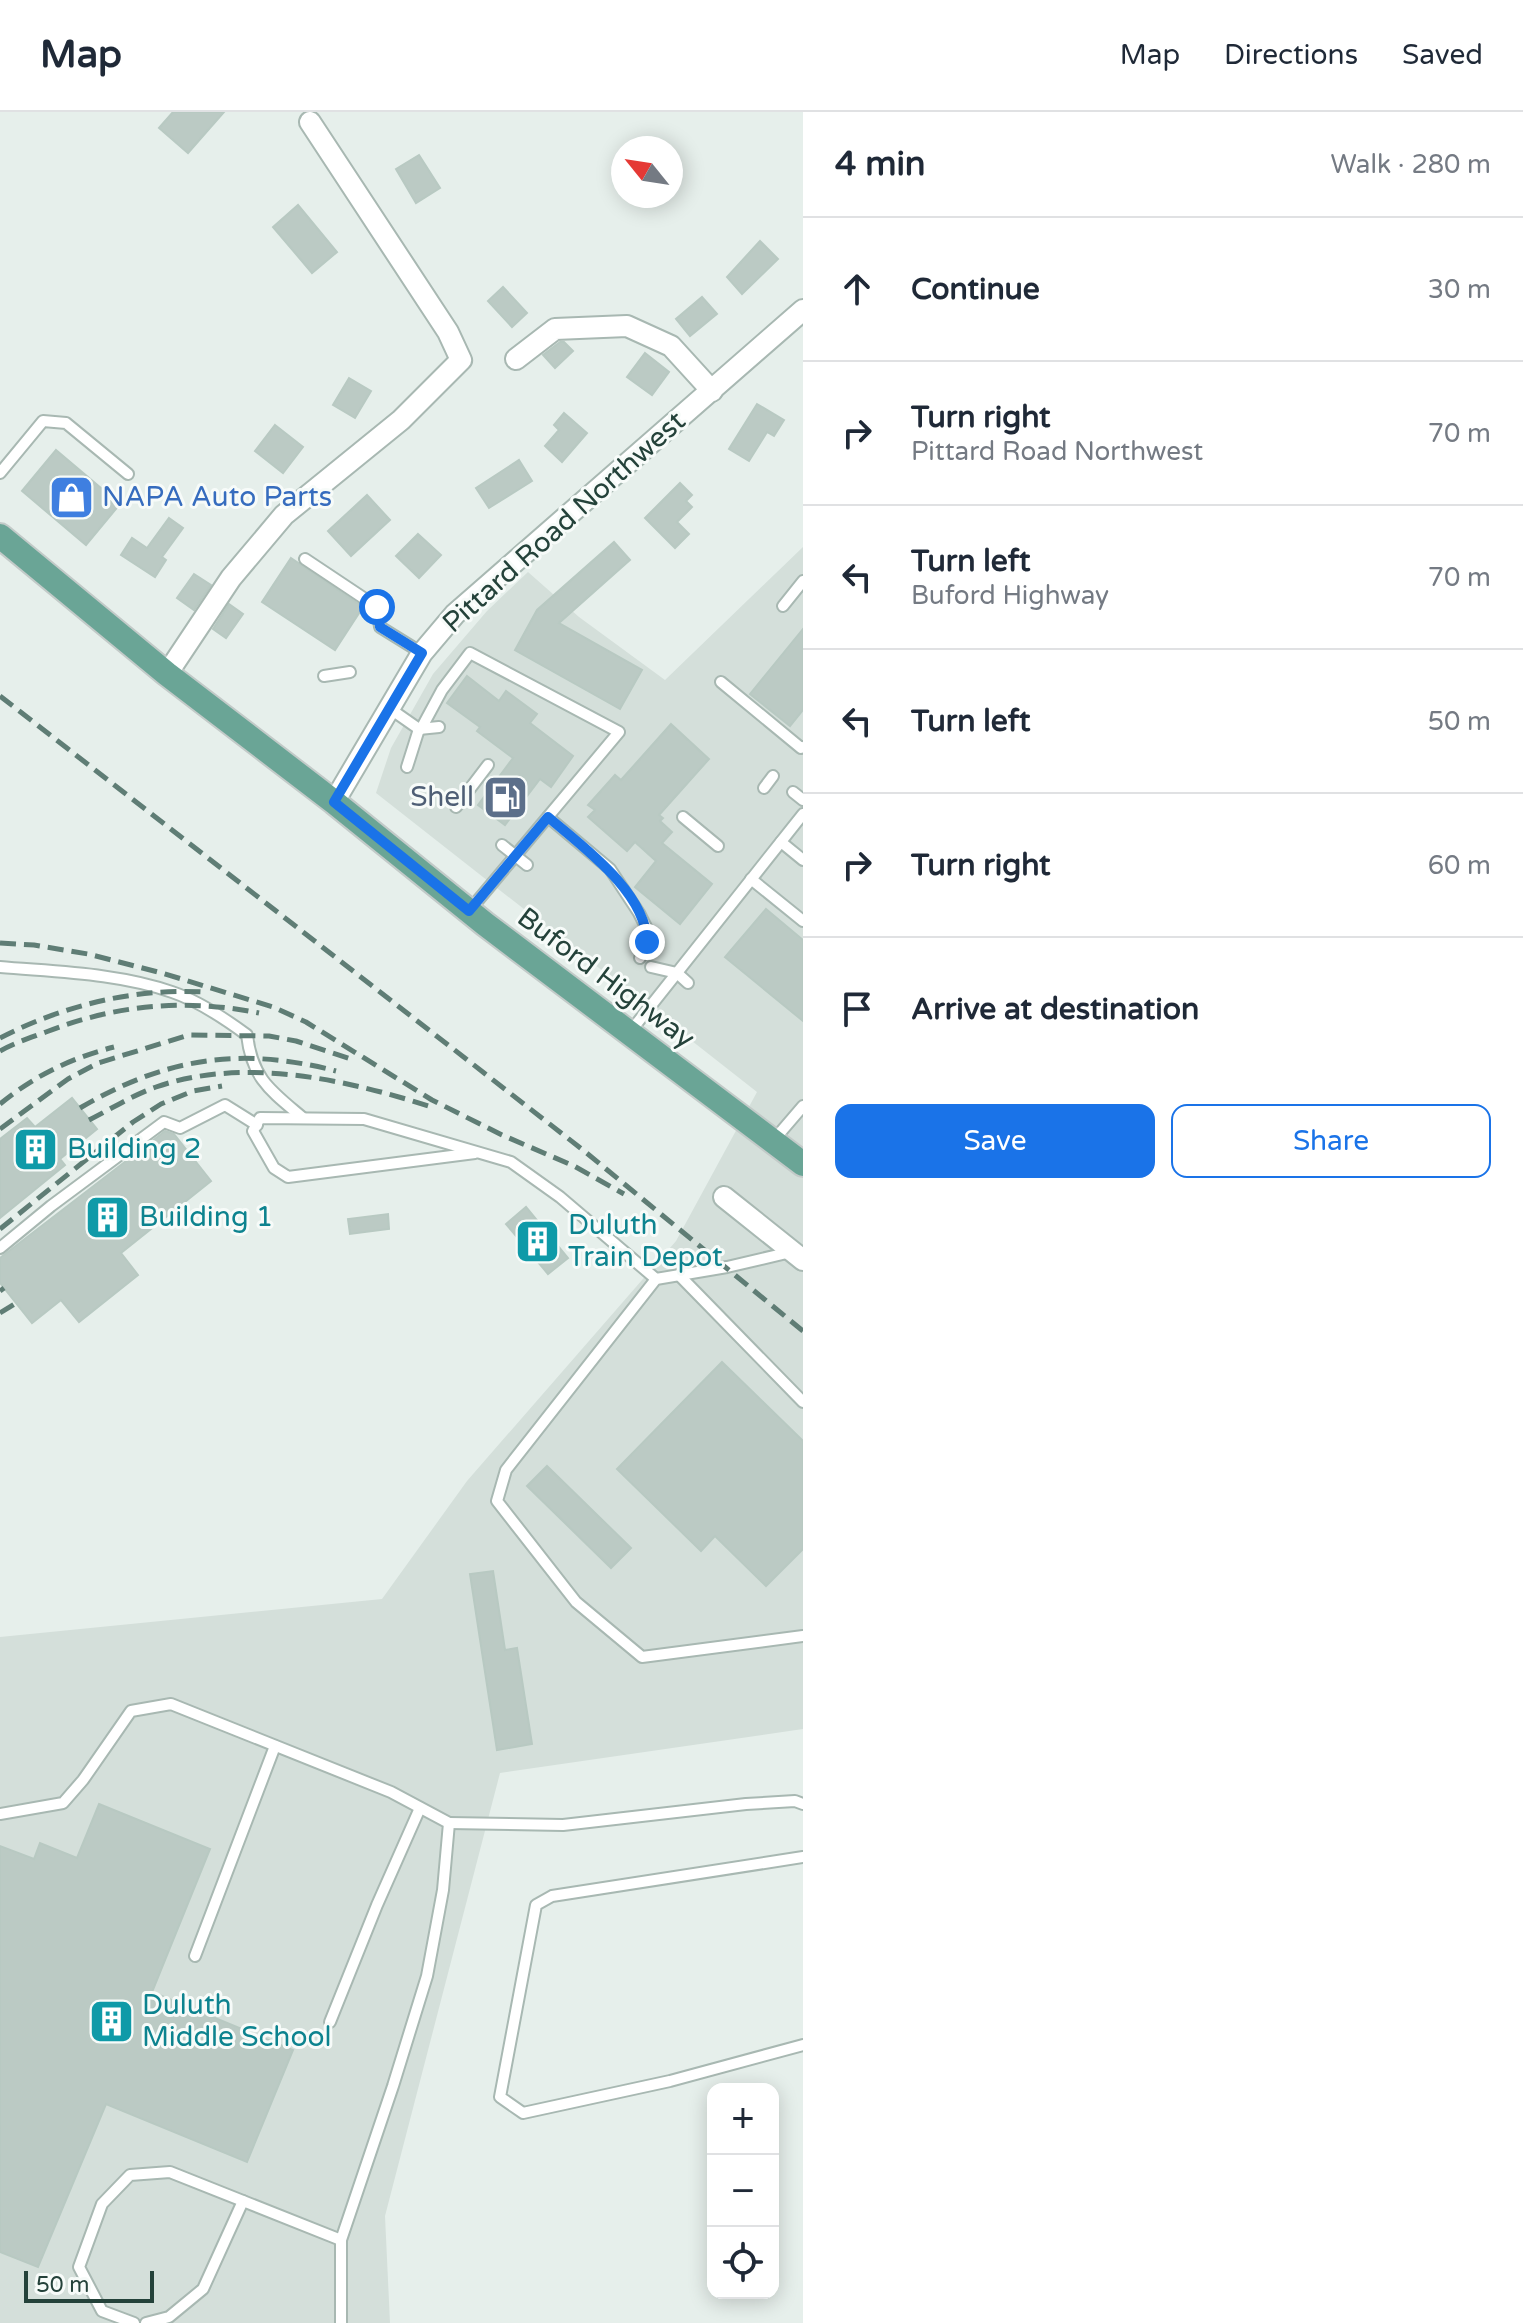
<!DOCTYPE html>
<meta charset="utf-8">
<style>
body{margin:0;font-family:"Varela Round",sans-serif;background:#f6f6f7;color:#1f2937}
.controls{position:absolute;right:24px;bottom:24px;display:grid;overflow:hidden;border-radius:16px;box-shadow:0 4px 20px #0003}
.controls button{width:72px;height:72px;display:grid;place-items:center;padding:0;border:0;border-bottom:2px solid #e0e1e3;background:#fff;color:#1f2937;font:40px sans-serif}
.compass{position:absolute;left:611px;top:24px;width:72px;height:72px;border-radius:50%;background:#fff;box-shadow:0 4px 20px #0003;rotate:300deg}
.scale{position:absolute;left:24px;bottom:20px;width:130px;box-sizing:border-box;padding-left:8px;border:4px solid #24423a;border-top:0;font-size:22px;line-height:28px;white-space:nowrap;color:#24423a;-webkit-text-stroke:6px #f7fbf9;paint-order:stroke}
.stop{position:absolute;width:24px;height:24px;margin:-18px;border:6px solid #1a73e8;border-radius:50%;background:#fff}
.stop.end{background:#1a73e8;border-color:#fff;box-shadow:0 2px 8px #0008}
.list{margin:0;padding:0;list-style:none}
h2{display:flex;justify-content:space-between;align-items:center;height:104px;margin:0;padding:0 32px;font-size:34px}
h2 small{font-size:26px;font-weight:400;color:#747a83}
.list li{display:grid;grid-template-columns:52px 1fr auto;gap:24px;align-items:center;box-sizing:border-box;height:144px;padding:0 32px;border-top:2px solid #e0e1e3}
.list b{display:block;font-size:30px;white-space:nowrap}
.list p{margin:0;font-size:26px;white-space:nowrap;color:#747a83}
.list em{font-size:26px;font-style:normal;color:#747a83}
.actions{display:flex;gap:16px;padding:24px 32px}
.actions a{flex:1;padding:18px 0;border:2px solid #1a73e8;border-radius:16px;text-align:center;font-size:28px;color:#1a73e8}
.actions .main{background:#1a73e8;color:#fff}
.icon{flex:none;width:44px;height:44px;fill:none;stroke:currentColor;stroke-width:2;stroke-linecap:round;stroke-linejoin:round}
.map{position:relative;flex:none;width:803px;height:2211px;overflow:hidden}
header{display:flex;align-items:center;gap:48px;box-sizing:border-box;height:112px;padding:0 40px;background:#fff;border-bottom:2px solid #e0e1e3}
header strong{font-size:38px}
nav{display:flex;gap:44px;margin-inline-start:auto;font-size:28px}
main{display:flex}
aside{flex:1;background:#fff}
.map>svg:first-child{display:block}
</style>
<header>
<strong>Map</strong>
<nav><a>Map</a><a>Directions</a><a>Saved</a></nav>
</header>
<main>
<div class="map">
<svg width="803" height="2211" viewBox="0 0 803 2211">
<rect width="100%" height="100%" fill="#e6efeb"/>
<!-- built -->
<path fill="#d4dfda" d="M803 435V1617L500 1661 385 2104 390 2211H0V1525L382 1487 467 1369 676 1129 757 980 376 681 391 636 433 562 487 499 528 460 579 505 665 568Z"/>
<!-- building -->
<g fill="#bbcac4" stroke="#b8c9c2" stroke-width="2">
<path d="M173 0H224L188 41 159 16Z"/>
<path d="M419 43 440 76 416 91 396 57Z"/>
<path d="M298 93 337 140 312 161 273 115Z"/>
<path d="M760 129 778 147 742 182 727 165Z"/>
<path d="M503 175 527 201 512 215 488 189Z"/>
<path d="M702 185 717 202 690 224 676 207Z"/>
<path d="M560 230H564L573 239 555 256 543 243Z"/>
<path d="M645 241 669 260 652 283 627 265Z"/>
<path d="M349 266 371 279 355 306 333 293Z"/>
<path d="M757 292 784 308 774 324 767 320 749 349 729 337Z"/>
<path d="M564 301 587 321 562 350 545 334 559 318 554 313Z"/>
<path d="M275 313 303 335 283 361 255 339Z"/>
<path d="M56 338 120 392 86 433 22 379Z"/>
<path d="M519 348 532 369 489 396 476 376Z"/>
<path d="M680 371 692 383 686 389 692 395 677 410 689 422 675 436 645 406Z"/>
<path d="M367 383 390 408 351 444 328 419Z"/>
<path d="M169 406 183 416 162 445 166 448 155 465 121 443 132 426 147 436Z"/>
<path d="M418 422 441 443 419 466 396 444Z"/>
<path d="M614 430 630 448 559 511 642 558 620 597 515 538 537 498Z"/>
<path d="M291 446 363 495 335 538 262 490Z"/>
<path d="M194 462 211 473 194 498 177 486Z"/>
<path d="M229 492 243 502 226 526 213 517Z"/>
<path d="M803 517V598L790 614 750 582Z"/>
<path d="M467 564 499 589 506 579 537 602 530 611 573 644 551 675 540 667 505 713 478 693 513 646 477 619 480 615 447 591Z"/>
<path d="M671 612 709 647 659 703 663 706 660 709 672 720 662 731 712 772 680 812 635 775 656 749 635 730 627 739 588 705 595 698 588 693 615 663 621 668Z"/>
<path d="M766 797 803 828V909L725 845Z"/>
<path d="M72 986 97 1017 60 1047 65 1053 0 1106V1027L27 1006 35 1015Z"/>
<path d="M165 1019 174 1022 211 1069 121 1141 138 1163 79 1210 61 1188 32 1211 0 1171V1146Z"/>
<path d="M526 1095 568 1146 548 1162 506 1112Z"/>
<path d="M388 1102 389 1117 350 1122 348 1107Z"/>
<path d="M722 1250 803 1329V1437L766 1474 715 1424 701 1439 617 1357Z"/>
<path d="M547 1354 631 1436 611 1456 527 1374Z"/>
<path d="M493 1459 505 1538 517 1536 532 1632 497 1638 470 1462Z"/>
<path d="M99 1692 210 1737 152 1880 293 1938 247 2050 106 1992 38 2155 0 2140V1734L34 1747 40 1731 77 1746Z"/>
</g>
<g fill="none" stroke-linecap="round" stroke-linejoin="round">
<defs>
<g id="lane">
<path d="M0 361 43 309 66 311 128 362"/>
<path d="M305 447 377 495 380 515 422 541"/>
<path d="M783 494 803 469"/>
<path d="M324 564 350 560"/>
<path d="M721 570 801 636 803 635"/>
<path d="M389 596 419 617 407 655"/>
<path d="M419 617 439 615"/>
<path d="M421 617 442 578 470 541 619 620 469 799"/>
<path d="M764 676 773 664"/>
<path d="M793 680 803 688"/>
<path d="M456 695 488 653"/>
<path d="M548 705 610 757 639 801 646 815 647 830 640 846"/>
<path d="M683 705 718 734"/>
<path d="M781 730 803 748"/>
<path d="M502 733 527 753"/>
<path d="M751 767 803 809"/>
<path d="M0 855C56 860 118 861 172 880 199 889 224 906 247 923 252 967 271 979 303 1006"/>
<path d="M651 855 677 861 688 871"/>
<path d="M630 920 803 702"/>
<path d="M773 1029 803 994"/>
<path d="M475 1041 288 1065 274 1056 253 1019 260 1006 364 1007 511 1050 560 1085 656 1167"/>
<path d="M0 1136 51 1094 164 1010 180 1016 225 993 257 1013"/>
<path d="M791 1140 727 1155 656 1167 506 1358 497 1389 576 1490 642 1545 803 1524"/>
<path d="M679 1163 803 1290"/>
<path d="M0 1702 63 1691 83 1668 131 1599 171 1592 391 1680 449 1711 443 1778 427 1864 393 1974 341 2128V2211"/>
<path d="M449 1711 563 1713 746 1692 795 1689 803 1692"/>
<path d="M803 1745 552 1784 536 1793 500 1985 523 2001 670 1969 803 1933"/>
<path d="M195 1844 275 1634"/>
<path d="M330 1910 377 1793 420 1696"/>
<path d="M134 2211 102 2199 79 2155 102 2092 130 2063 170 2060 341 2128"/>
<path d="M146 2211 169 2205 203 2177 243 2089"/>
</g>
<g id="street">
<path d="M516 247 555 217 627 214 671 234 712 279"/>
<path d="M167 562 231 466 284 403 401 308 461 248 448 220 310 10"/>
<path d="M334 690 422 541 455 502 803 198"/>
<path d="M724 1085 803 1148"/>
</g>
<path id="primary" d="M0 424 167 562 334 690 485 812 803 1052"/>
</defs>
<!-- lane casing -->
<use href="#lane" stroke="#a8b8b2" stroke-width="14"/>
<!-- street casing -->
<use href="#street" stroke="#a8b8b2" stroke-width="24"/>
<!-- primary casing -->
<use href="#primary" stroke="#c2cac8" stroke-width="28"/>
<!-- lane -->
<use href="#lane" stroke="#fff" stroke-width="10"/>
<!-- street -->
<use href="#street" stroke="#fff" stroke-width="20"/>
<!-- primary -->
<use href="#primary" stroke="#6aa596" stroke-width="24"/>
<!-- rail -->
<g stroke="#5f7d75" stroke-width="5" stroke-dasharray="16 8" stroke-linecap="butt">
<path d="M0 584 583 1038 803 1219"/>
<path d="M0 831 34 833 88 842 162 861 273 895 306 910 432 988 502 1023 574 1054 624 1082"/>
<path d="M0 926C62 894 133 876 203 880"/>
<path d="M0 939C14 931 30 926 46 920 115 893 185 886 259 901"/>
<path d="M0 992C34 964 71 946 114 935"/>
<path d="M80 996C165 946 240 934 336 959"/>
<path d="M89 1008C111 997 133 983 156 975 246 944 348 968 435 996"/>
<path d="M0 1017 68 967 98 951 189 923 269 924 296 929 354 948"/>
<path d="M0 1117 133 1010 161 992 193 979 222 974"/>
<path d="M0 1179 4 1176"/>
<path d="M0 1201 16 1191"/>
</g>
</g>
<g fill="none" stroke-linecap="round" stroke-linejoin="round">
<!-- route -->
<path stroke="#1a73e8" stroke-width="10" d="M377 495 380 515 422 541 334 690 469 799 548 705C583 735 646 780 647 830"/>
</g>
<!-- icons -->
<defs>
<symbol id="shop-square" viewBox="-11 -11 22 22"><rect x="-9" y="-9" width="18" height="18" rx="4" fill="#3f7fe0" stroke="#f7fbf9"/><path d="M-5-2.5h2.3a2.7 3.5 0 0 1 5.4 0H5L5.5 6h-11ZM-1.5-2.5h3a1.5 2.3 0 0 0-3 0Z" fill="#fff"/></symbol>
<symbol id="fuel-square" viewBox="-11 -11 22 22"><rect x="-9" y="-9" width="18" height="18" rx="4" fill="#5c6f8a" stroke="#f7fbf9"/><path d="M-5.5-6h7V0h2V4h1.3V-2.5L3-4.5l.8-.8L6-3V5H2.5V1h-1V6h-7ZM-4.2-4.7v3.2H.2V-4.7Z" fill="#fff"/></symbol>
<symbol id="building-square" viewBox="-11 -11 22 22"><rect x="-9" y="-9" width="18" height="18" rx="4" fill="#0f9aa8" stroke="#f7fbf9"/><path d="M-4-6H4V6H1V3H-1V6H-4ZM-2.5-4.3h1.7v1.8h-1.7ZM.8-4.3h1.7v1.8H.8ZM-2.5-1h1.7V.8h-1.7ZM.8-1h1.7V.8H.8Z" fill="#fff"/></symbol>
</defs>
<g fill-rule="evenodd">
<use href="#shop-square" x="46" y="360" width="51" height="51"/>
<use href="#fuel-square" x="480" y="660" width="51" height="51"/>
<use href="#building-square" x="10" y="1012" width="51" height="51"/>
<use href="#building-square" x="82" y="1080" width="51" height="51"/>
<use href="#building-square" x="512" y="1104" width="51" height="51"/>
<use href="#building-square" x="86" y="1884" width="51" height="51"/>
</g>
<g text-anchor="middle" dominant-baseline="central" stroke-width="6" stroke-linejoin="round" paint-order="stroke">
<!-- shop labels -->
<g font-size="28" fill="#366cbe" stroke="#f7fbf9" text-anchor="start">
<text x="102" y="385">NAPA Auto Parts</text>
</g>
<!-- street labels -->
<g font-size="28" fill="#24423a" stroke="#f7fbf9">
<text transform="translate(564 410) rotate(-42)">Pittard Road Northwest</text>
<text transform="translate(606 866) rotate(37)">Buford Highway</text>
</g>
<!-- service labels -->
<g font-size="28" fill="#4e5e75" stroke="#f7fbf9" text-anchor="end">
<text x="474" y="685">Shell</text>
</g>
<!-- culture labels -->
<g font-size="28" fill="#0d838f" stroke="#f7fbf9" text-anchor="start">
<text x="67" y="1037">Building 2</text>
<text x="139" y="1105">Building 1</text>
<text x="568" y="1113">Duluth<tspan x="568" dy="32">Train Depot</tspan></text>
<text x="142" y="1893">Duluth<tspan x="142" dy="32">Middle School</tspan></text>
</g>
</g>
</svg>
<div class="controls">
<button>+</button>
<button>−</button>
<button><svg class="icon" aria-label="locate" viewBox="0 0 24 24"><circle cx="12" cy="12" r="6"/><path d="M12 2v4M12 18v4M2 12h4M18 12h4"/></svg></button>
</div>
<svg class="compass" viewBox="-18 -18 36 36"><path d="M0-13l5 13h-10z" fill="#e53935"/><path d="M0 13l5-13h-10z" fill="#747a83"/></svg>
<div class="scale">50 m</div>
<div class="stop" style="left:377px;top:495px"></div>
<div class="stop end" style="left:647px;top:830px"></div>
</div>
<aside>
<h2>4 min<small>Walk · 280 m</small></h2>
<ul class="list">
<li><svg class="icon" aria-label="ahead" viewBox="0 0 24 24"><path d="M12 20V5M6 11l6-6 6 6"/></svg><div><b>Continue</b></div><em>30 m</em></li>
<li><svg class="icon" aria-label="right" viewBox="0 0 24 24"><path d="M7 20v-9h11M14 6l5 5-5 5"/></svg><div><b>Turn right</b><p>Pittard Road Northwest</p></div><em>70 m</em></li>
<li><svg class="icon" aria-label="left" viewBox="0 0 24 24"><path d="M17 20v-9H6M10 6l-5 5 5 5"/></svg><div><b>Turn left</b><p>Buford Highway</p></div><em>70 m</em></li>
<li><svg class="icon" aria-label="left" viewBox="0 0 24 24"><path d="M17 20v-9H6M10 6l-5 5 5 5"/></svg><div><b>Turn left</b></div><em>50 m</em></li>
<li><svg class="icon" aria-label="right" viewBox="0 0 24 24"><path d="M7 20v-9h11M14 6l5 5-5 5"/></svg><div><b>Turn right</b></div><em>60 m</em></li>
<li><svg class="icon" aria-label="arrive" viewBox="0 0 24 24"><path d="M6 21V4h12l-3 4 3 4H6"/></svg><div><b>Arrive at destination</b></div></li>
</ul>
<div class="actions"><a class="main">Save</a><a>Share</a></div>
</aside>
</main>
